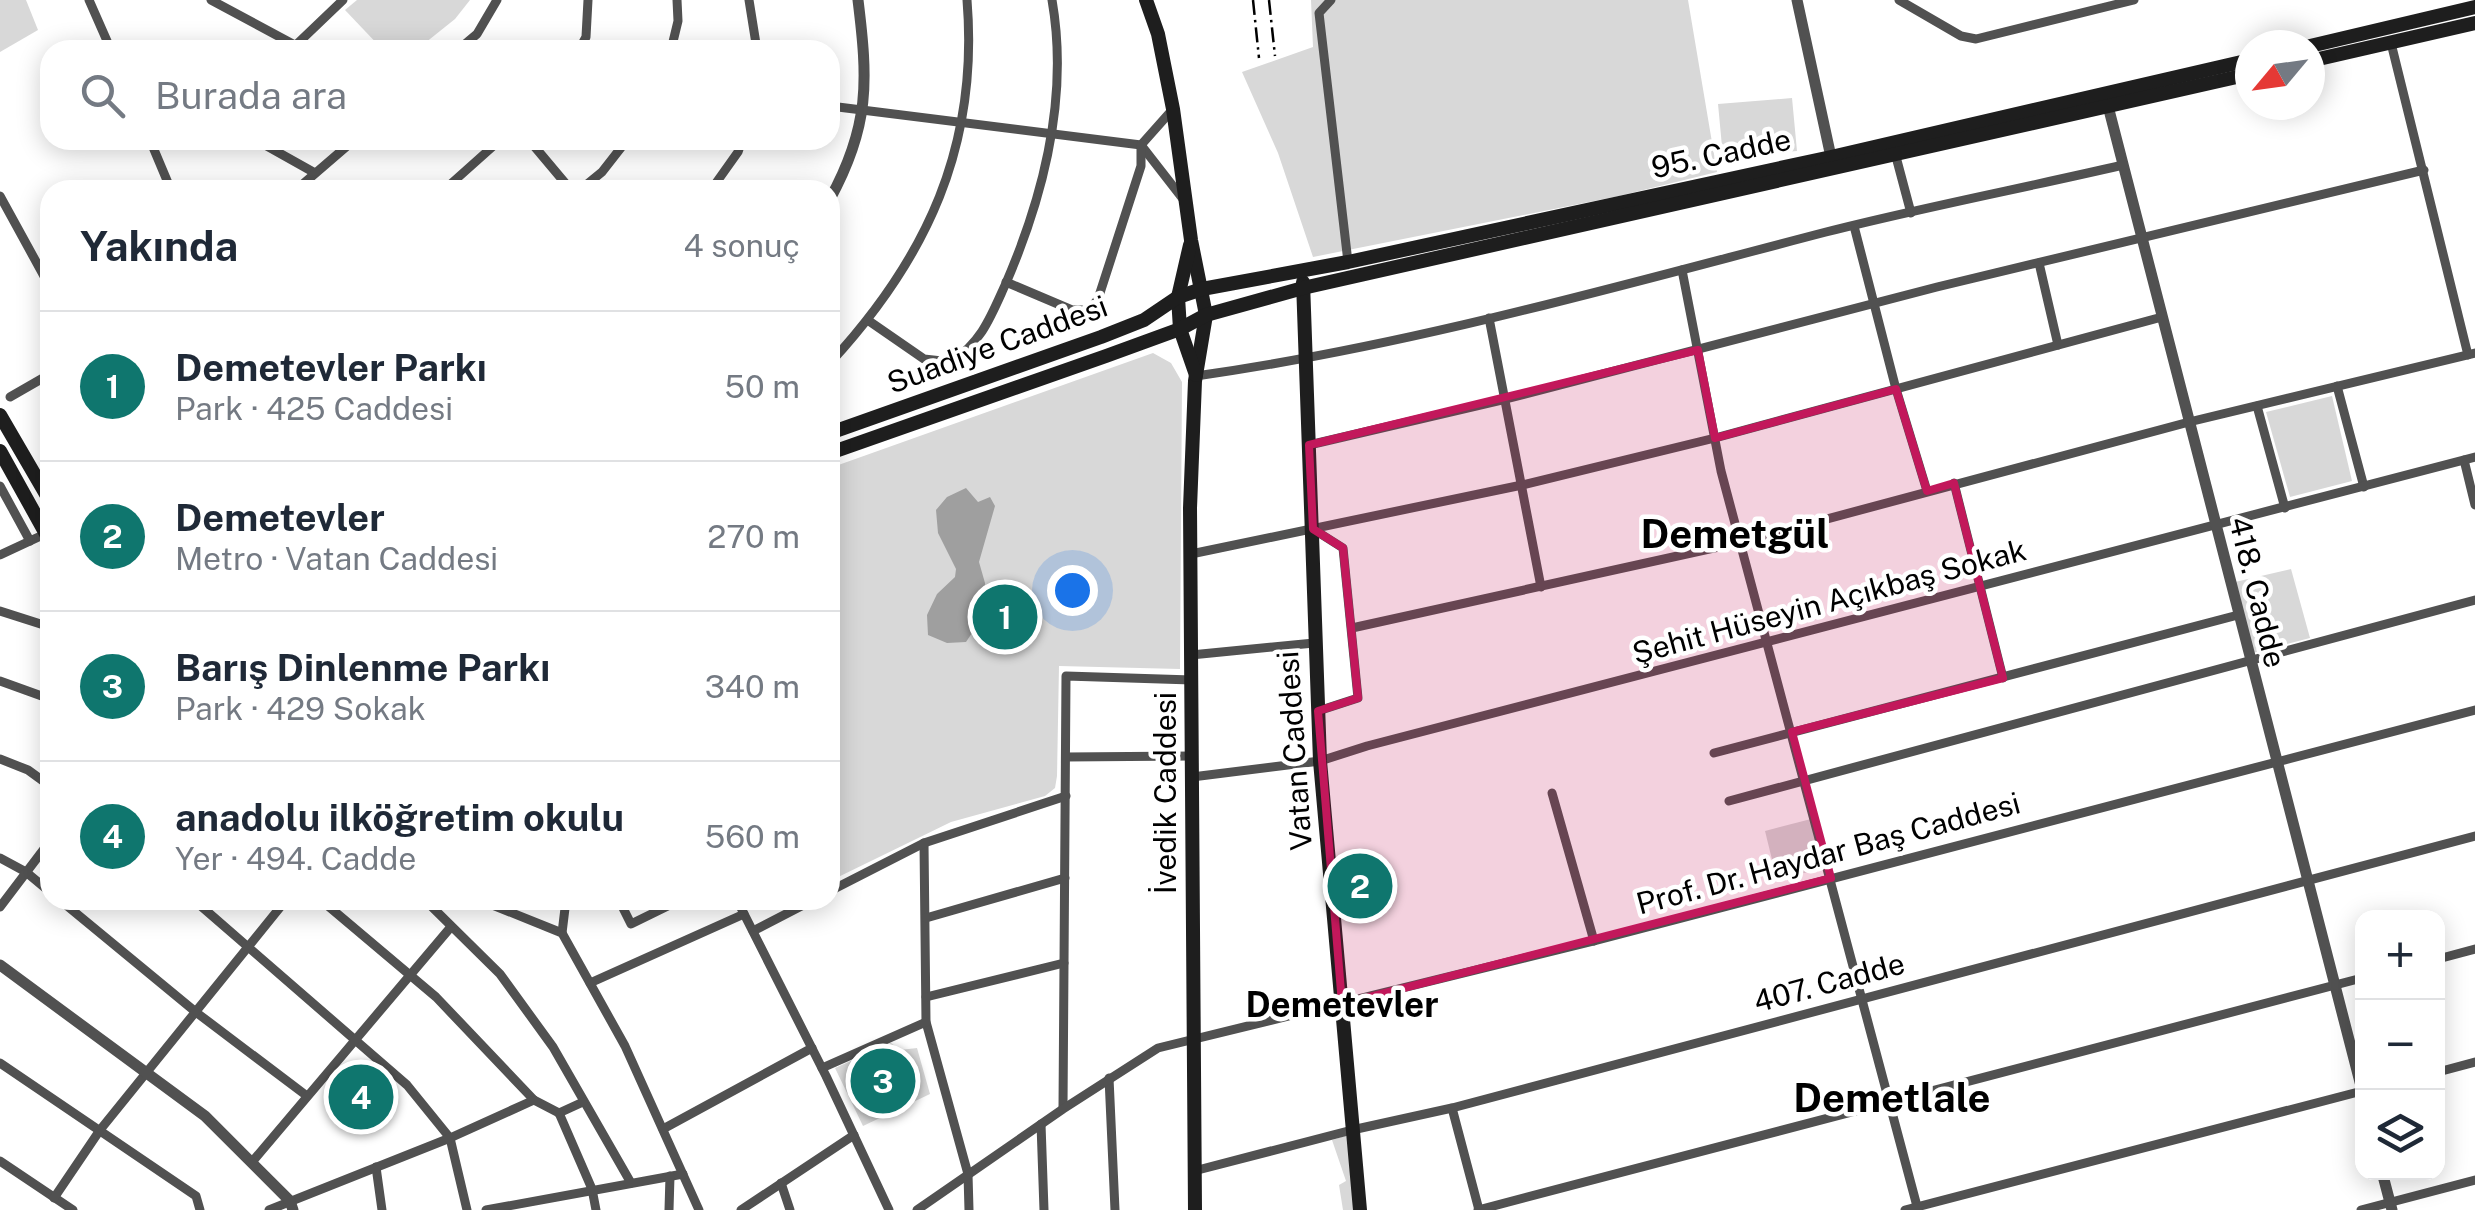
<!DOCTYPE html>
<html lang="tr">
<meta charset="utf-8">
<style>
body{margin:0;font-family:"Public Sans",sans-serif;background:#f6f6f7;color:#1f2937}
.controls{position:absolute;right:30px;bottom:30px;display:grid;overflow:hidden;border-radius:20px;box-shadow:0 5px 25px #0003}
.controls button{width:90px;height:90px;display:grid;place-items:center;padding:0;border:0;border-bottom:2px solid #e0e1e3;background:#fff;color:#1f2937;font:50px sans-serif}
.compass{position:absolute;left:2235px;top:30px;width:90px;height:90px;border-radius:50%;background:#fff;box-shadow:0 5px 25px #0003;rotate:241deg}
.you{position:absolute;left:1072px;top:590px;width:35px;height:35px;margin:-25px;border:8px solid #fff;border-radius:50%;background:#1a73e8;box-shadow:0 0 0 15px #1a73e833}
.badge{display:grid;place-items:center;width:65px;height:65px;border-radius:50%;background:#0f766e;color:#fff;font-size:32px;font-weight:700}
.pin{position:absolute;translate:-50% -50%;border:5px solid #fff;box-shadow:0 2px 10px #0006}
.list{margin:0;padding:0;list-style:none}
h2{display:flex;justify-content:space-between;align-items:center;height:130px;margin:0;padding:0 40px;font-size:42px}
h2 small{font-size:32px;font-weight:400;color:#747a83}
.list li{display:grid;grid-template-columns:65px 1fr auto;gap:30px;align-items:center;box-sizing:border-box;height:150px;padding:0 40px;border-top:2px solid #e0e1e3}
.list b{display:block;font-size:38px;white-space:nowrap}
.list p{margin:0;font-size:32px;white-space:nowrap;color:#747a83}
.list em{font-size:32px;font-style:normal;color:#747a83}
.icon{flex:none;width:55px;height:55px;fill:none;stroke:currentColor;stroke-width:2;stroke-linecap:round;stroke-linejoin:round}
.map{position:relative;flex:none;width:2475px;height:1210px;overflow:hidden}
.search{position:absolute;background:#fff;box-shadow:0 5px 25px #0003;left:40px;top:40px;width:800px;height:110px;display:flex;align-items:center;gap:25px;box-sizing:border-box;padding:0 35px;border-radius:30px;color:#747a83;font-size:38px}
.panel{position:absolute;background:#fff;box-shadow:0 5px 25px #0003;left:40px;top:180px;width:800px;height:730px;border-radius:30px}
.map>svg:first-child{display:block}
</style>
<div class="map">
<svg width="2475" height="1210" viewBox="0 0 2475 1210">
<rect width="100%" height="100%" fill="#fff"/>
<!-- green -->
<g fill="#d8d8d8">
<path d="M0 0H26L38 30 0 52Z"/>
<path d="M357 0H470L455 19 425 43 413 50H383L345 10Z"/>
<path d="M1311 0H1688L1717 172 1619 196 1313 257 1278 153 1242 72 1313 47Z"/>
<path d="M1792 98 1797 151 1723 157 1718 104Z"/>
<path d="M1153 353 1171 363 1182 382 1180 669 1059 666 1057 776 1055 788 1045 796 951 822 830 881V468Z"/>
<path d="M2332 396 2352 481 2290 497 2266 412Z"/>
<path d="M2291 569 2310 638 2253 653 2235 582Z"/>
<path d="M1811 819 1823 868 1777 880 1765 831Z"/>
<path d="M891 1043 900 1050 917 1048 930 1094 863 1126 835 1068Z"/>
<path d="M1348 1135 1357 1210H1343L1339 1185 1346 1181 1332 1140Z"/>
</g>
<!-- water -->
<path fill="#9f9f9f" d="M966 488 978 502 990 497 995 506 979 562 985 583 984 615 966 642 947 643 928 635 927 615 937 594 955 577 956 569 938 533 936 510 947 497Z"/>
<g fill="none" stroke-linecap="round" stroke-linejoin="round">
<!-- minor -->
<g stroke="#515151" stroke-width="9">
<path d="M89 0 111 50"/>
<path d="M211 0 304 50"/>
<path d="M749 0 757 50"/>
<path d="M1331 0 1319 13 1348 262"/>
<path d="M1899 0 1961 36 1976 39 2134 0"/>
<path d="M2391 43 2468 355"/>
<path d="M297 44 343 0"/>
<path d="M458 50 477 34 497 0"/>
<path d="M579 50 586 37 588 0"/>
<path d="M671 50 678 21 677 0"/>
<path d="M830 106 1141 145 1183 199"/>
<path d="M150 140 171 190"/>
<path d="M256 140 315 173"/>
<path d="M529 140 571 190"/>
<path d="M1895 153 1911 213"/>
<path d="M296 190 354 140"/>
<path d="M444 190 500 140"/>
<path d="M580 190 602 172 627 140"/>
<path d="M711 190 738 152 742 140"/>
<path d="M0 196 50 287"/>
<path d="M1854 226 1896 389 1927 491"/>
<path d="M2039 263 2058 345"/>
<path d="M1682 270 1721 471 1918 1210"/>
<path d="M1006 282 1072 310H1089L1098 299 1141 166V145L1173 109"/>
<path d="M1489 318 1541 587"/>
<path d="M869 321 924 359 951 362"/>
<path d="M951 362C982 342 991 316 1006 283 1044 195 1069 97 1052 0"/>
<path d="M830 363C927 258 979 146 967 0"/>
<path d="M1196 376C1409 346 1618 286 1826 232 1924 207 2024 188 2123 165"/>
<path d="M2337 386 2364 487"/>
<path d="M10 397 50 374"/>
<path d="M2257 406 2285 508"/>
<path d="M1309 445 1506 399 1937 287 2424 170"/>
<path d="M2464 460 2475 505"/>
<path d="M1954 483 2003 678"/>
<path d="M0 486 30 541"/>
<path d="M1313 529 1343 548 1358 698 1318 711"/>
<path d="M1191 554 1522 485 1715 438 2162 317"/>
<path d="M0 555 45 534"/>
<path d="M0 611 50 627"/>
<path d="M1352 628 1741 542 2189 422 2475 353"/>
<path d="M1191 655 1314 643"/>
<path d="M0 681 50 699"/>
<path d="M1714 753 2238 615"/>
<path d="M1066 757 1192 756"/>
<path d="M0 759 28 770 50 786"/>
<path d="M1192 777 1320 761 1367 746 2475 457"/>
<path d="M1552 793 1594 941"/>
<path d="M1729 801 2475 600"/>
<path d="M924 843 926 1022 968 1174 969 1210"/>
<path d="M0 858 26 872 50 892"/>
<path d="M830 891 924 843 1066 796"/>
<path d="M60 900 197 1013 307 1096"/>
<path d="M194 900 407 1085 450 1138 467 1210"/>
<path d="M321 900 436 997 534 1100"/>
<path d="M425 900 500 974 553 1047 631 1183"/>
<path d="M480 900 562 933 625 1046 699 1210"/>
<path d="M619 900 631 924 680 900"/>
<path d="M737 900 826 1076 889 1210"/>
<path d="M0 907 50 841"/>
<path d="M926 918 1065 878"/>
<path d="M753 931 813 900"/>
<path d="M562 933 566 900"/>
<path d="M2438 959 2475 949"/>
<path d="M590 983 744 914"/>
<path d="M926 997 1064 963"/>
<path d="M0 1063 196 1196 200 1210"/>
<path d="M822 1068 926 1022"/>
<path d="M2438 1072 2475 1062"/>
<path d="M1109 1078 1115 1210"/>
<path d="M1063 1108 1066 676 1192 680"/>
<path d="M1452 1108 1479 1210"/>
<path d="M559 1113 592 1189 596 1210"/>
<path d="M559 1113 583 1102"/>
<path d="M1041 1124 1044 1210"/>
<path d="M663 1129 812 1048"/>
<path d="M0 1161 73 1210"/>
<path d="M252 1162 450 928"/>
<path d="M376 1167 382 1210"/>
<path d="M1194 1171 1352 1130 1452 1108 2475 836"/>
<path d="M781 1183 790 1210"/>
<path d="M54 1198 100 1130 286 900"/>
<path d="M269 1210 450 1138 534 1100 559 1113"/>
<path d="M486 1210 683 1174"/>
<path d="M669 1210 670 1176"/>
<path d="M741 1210 854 1135"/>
<path d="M917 1210 1063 1109 1158 1048 1594 941 2475 710"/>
<path d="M1478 1210 2362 978"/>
<path d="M1905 1210 2362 1091"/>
<path d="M2361 1210 2475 1180"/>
</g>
<!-- tertiary -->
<g stroke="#515151" stroke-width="11">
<path d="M1797 0 1831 157"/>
<path d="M2108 106 2362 1090"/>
<path d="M830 199C870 126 868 81 858 0"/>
<path d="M0 965 205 1116 290 1201 293 1210"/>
<path d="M2382 1172 2392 1210"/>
</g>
<!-- secondary -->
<g stroke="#1e1e1e" stroke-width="14">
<path d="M1146 0 1158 34 1173 109 1191 240 1206 315 1195 381 1190 508 1195 1210"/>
<path d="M2310 46 2475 7"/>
<path d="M2310 61 2475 23"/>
<path d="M1190 245 1178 297 1180 329 1196 375"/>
<path d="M1303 282 1320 761 1360 1210"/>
<path d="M0 415 50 501"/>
<path d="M830 433 1101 337 1144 320 1178 297 1202 289 1348 262 1831 157 2250 60"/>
<path d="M0 451 50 541"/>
<path d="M830 453 1106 356 1180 329 1206 315 1303 288 2250 74"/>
</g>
<!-- rail -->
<g stroke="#000" stroke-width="2.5" stroke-dasharray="15 5 2.5 5" stroke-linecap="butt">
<path d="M1253 0 1259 58"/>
<path d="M1269 0 1275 56"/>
</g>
</g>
<!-- marked area -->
<path fill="#c2185b" fill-opacity="0.2" stroke="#c2185b" stroke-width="8" stroke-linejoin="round" d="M1698 350 1715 438 1896 389 1927 491 1954 483 2003 678 1792 732 1831 878 1342 1004 1318 711 1358 698 1343 548 1313 529 1309 445Z"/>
<g text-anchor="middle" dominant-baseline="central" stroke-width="9" stroke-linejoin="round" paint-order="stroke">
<!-- street labels -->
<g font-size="30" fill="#000" stroke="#fff">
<text transform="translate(1721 153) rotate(-12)">95. Cadde</text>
<text transform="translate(997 344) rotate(-20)">Suadiye Caddesi</text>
<text transform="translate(2258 592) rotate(76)">418. Cadde</text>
<text transform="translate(1829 601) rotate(-15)">Şehit Hüseyin Açıkbaş Sokak</text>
<text transform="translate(1294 751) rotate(-94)">Vatan Caddesi</text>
<text transform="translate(1165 793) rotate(-90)">İvedik Caddesi</text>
<text transform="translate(1828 853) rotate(-15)">Prof. Dr. Haydar Baş Caddesi</text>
<text transform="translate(1829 982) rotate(-15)">407. Cadde</text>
</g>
<!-- quarter labels -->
<g font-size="35" font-weight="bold" fill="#000" stroke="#fff">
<text x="1342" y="1004">Demetevler</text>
</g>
<!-- district labels -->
<g font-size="40" font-weight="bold" fill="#000" stroke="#fff">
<text x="1735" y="533">Demetgül</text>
<text x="1892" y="1097">Demetlale</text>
</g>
</g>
</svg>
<div class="controls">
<button>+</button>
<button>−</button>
<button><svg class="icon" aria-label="layers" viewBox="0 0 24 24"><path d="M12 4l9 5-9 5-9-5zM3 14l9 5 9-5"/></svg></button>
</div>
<svg class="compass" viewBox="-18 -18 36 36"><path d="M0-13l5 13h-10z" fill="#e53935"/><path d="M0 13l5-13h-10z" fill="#747a83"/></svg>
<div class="you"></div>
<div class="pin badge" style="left:1005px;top:617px">1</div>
<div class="pin badge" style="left:1360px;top:886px">2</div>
<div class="pin badge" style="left:883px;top:1081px">3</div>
<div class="pin badge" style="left:361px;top:1097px">4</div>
<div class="search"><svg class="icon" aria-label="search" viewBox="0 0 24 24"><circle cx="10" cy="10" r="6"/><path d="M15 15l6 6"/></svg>Burada ara</div>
<section class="panel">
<h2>Yakında<small>4 sonuç</small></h2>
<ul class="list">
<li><span class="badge">1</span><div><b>Demetevler Parkı</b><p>Park · 425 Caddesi</p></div><em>50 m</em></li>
<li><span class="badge">2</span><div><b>Demetevler</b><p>Metro · Vatan Caddesi</p></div><em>270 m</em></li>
<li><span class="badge">3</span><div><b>Barış Dinlenme Parkı</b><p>Park · 429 Sokak</p></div><em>340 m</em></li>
<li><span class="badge">4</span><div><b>anadolu ilköğretim okulu</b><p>Yer · 494. Cadde</p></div><em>560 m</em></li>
</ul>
</section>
</div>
